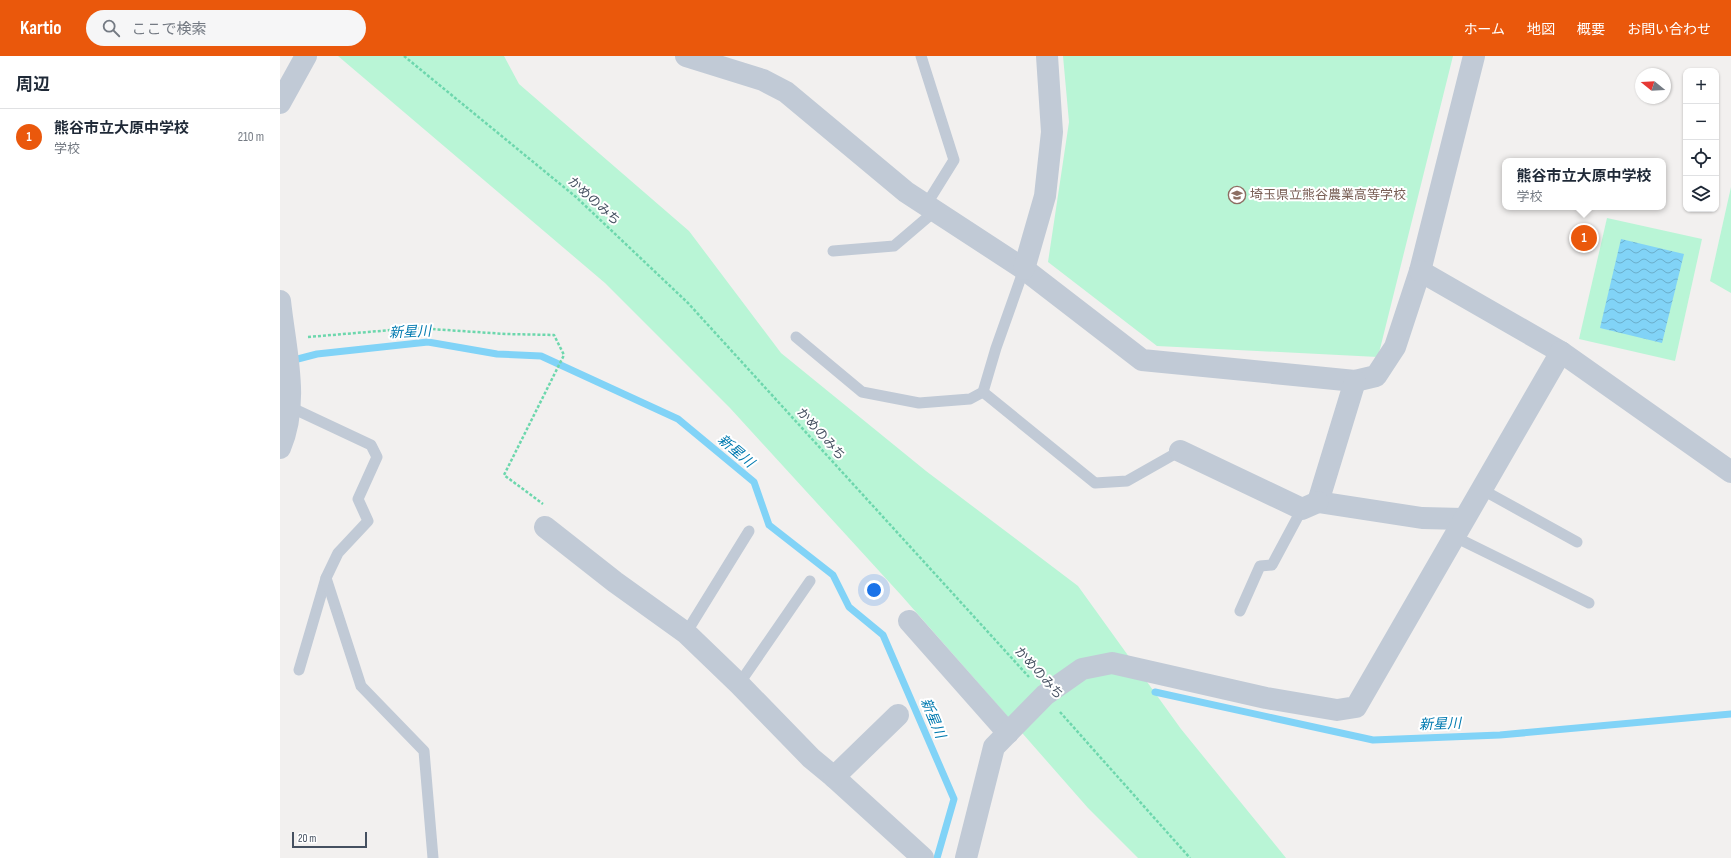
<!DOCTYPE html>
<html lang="ja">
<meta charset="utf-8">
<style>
body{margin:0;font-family:"Sofia Sans Condensed","Noto Sans JP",sans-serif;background:#f6f6f7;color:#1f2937}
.controls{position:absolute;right:12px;top:12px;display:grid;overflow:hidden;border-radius:8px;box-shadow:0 1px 3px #0004}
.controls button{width:36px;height:36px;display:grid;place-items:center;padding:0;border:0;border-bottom:1px solid #e0e1e3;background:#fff;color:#1f2937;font:20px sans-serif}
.compass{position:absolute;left:1355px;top:12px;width:36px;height:36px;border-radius:50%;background:#fff;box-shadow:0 1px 3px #0004;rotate:288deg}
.scale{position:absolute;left:12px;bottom:10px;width:75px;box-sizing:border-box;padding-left:4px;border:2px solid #455060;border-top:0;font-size:11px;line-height:14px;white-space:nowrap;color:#455060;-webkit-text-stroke:3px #fff;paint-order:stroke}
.you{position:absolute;left:594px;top:534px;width:14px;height:14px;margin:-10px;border:3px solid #fff;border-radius:50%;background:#1a73e8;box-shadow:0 0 0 6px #1a73e833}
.badge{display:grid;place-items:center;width:26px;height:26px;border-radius:50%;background:#ea580c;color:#fff;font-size:13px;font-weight:700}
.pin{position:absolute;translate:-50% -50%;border:2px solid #fff;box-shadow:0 1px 4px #0006}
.popup{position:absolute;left:1222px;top:102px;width:164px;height:52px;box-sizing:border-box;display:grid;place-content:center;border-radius:8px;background:#fff;filter:drop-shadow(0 1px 3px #0005);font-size:13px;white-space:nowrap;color:#747a83}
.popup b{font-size:15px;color:#1f2937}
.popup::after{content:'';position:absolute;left:50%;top:100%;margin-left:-8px;border:8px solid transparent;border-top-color:#fff}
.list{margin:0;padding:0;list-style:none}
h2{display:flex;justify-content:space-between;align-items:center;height:52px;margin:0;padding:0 16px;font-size:17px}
h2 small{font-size:13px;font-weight:400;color:#747a83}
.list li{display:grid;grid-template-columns:26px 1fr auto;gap:12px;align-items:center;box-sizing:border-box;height:56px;padding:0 16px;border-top:1px solid #e0e1e3}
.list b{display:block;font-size:15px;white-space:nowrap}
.list p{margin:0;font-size:13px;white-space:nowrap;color:#747a83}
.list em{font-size:13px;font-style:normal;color:#747a83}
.icon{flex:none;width:22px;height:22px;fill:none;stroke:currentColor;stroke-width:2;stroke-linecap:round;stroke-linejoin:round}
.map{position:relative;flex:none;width:1451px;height:802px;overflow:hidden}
header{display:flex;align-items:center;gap:24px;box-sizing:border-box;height:56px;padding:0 20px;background:#ea580c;color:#fff}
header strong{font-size:19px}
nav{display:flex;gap:22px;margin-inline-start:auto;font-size:14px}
.search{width:280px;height:36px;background:#f6f6f7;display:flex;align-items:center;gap:10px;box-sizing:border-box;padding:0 14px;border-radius:22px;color:#747a83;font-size:15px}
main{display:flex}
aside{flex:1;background:#fff}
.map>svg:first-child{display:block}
</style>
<header>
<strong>Kartio</strong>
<div class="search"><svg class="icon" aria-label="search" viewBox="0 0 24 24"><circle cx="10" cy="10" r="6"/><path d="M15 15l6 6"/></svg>ここで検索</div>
<nav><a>ホーム</a><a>地図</a><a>概要</a><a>お問い合わせ</a></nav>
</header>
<main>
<aside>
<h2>周辺<small></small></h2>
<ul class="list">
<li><span class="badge">1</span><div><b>熊谷市立大原中学校</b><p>学校</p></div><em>210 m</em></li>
</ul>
</aside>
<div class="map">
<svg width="1451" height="802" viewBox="0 0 1451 802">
<defs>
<pattern id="water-waves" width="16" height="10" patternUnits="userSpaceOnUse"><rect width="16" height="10" fill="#81d3f7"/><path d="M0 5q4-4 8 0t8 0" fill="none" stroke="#6baecb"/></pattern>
</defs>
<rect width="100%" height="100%" fill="#f2f0ef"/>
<!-- green -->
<g fill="#b9f5d6">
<path d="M58 0H224L239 28 409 175 501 297 646 415 798 530 901 673 1006 802H858L808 752 621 539 450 352 325 227Z"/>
<path d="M783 0H1173L1098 301 877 290 768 206 789 66Z"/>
<path d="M1451 131V237L1430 225Z"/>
<path d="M1327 162 1422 183 1395 305 1299 283Z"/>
</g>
<!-- water -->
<path fill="url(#water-waves)" d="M1341 183 1404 198 1382 287 1320 272Z"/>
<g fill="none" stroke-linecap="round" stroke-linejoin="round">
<!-- stream -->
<g stroke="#81d3f7" stroke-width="7">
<path d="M10 305 37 298 148 286 217 298 261 300 398 363 474 426 489 469 553 519 569 551 603 579 674 743 657 802"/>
<path d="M875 636 1093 684 1220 679 1451 658"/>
</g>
<!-- path -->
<g stroke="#6dd7ad" stroke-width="2.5" stroke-dasharray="3 2" stroke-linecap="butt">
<path d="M124 0 296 141 408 247 749 621"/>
<path d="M28 281 136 272 226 278 274 279 284 299 224 419 263 448"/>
<path d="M780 656 910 802"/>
</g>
<!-- lane -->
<g stroke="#c1cad6" stroke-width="11">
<path d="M641 0 674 104 646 149"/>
<path d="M553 195 614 190 655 155"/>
<path d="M516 281 582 336 639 347 690 343 703 336 716 292 744 213"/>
<path d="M703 336 815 427 847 425 900 395"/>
<path d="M10 351 91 389 97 401 78 443 88 465 58 497 46 522 19 614"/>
<path d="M1201 433 1297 486"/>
<path d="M1173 480 1309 547"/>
<path d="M46 522 81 630 144 695 153 802"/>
<path d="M960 555 980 510 992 509 1022 453"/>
<path d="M406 577 469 475"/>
<path d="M459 628 530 525"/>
</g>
<!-- street -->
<g stroke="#c1cad6" stroke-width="22">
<path d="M406 0 483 24 506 36 626 136 744 213 862 304 1075 325 1096 320 1115 291 1140 215 1194 0"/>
<path d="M0 47 26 0"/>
<path d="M744 213 765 140 772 76 767 0"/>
<path d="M1140 215 1281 296 1451 416"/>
<path d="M0 245C5 293 20 346 0 392"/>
<path d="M1075 325 1038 446 1142 462 1183 463"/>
<path d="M900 395 1022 453 1038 446"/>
<path d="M265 471 335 526 406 577 459 628 531 702 554 721 643 802"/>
<path d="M629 565 728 677"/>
<path d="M554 721 618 659"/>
<path d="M686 802 714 691 765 639 802 613 832 607 986 642 1057 654 1076 651 1281 296"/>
</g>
</g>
<!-- icons -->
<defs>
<symbol id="school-ring" viewBox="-11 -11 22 22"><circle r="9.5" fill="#fff" stroke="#8d6e63" stroke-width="1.5"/><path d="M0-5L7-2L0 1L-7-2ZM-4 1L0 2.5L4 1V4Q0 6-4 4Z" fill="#8d6e63"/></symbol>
</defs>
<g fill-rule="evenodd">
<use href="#school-ring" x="947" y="129" width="20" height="20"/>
</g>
<g text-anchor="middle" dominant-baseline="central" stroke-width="4" stroke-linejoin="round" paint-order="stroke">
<!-- education labels -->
<g font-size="13" fill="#785e54" stroke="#fff" text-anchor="start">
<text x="970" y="139">埼玉県立熊谷農業高等学校</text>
</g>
<!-- street labels -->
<g font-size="13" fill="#455060" stroke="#fff">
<text transform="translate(314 145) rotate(42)">かめのみち</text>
<text transform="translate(541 378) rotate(48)">かめのみち</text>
<text transform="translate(759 617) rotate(48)">かめのみち</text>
</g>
<!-- water labels -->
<g font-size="14" font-style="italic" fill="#017ab0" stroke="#fff">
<text transform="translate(130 276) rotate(-3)">新星川</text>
<text transform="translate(456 395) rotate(40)">新星川</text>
<text transform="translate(653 662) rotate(67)">新星川</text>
<text transform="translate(1160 668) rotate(-2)">新星川</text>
</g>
</g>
</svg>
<div class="controls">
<button>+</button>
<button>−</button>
<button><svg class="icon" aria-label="locate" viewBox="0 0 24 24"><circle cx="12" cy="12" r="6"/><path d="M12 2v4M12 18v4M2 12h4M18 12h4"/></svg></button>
<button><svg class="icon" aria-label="layers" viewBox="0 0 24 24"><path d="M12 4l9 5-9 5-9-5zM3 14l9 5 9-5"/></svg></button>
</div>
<svg class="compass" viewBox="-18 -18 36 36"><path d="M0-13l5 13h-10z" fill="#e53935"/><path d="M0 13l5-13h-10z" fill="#747a83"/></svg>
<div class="scale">20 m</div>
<div class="you"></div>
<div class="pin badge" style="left:1304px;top:182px">1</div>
<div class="popup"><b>熊谷市立大原中学校</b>学校</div>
</div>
</main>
